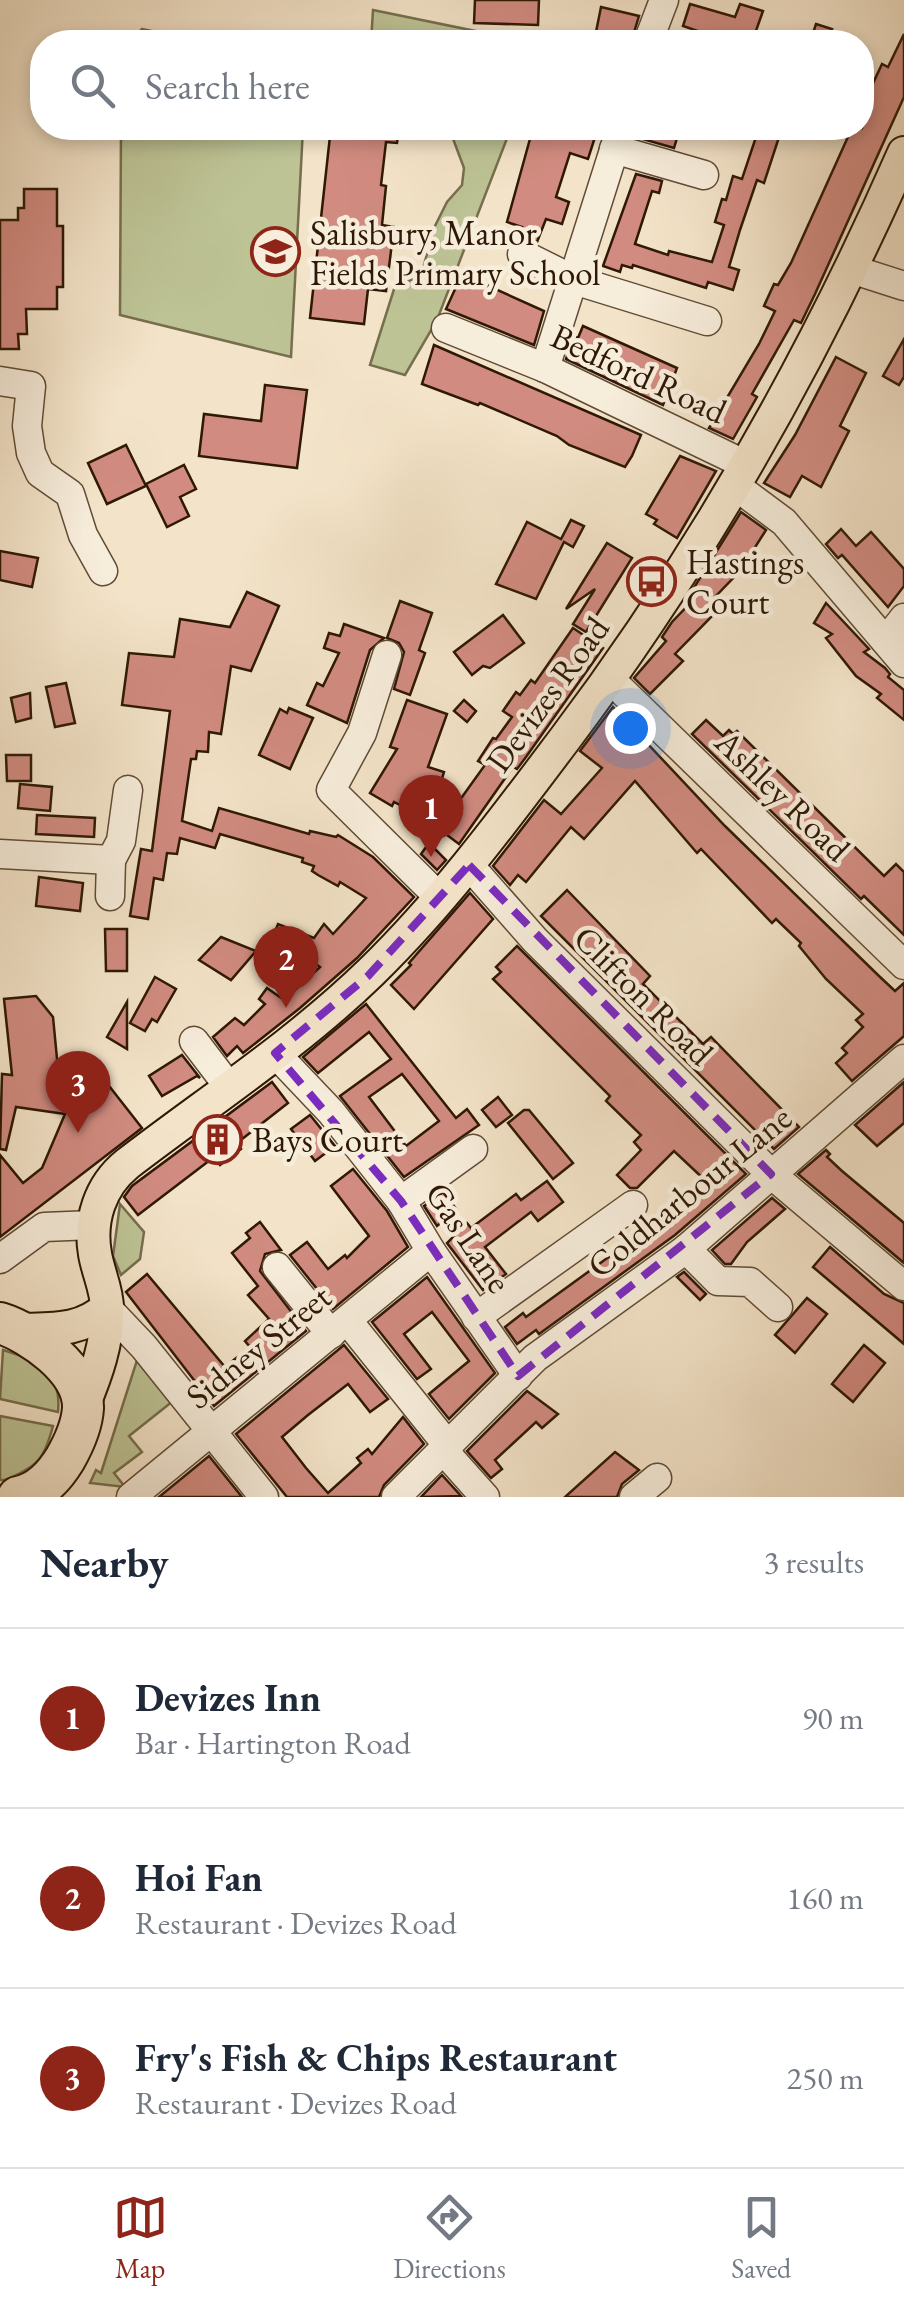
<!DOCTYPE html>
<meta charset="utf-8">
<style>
body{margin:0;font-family:"EB Garamond",serif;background:#f2f2f3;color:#1f2937}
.you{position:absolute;left:630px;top:728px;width:35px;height:35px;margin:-25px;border:8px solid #fff;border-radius:50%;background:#1a73e8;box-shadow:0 0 0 15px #1a73e833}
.badge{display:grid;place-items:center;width:65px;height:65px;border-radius:50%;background:#8f2418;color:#fff;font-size:32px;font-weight:700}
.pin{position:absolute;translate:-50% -82px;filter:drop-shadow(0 2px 5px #0008)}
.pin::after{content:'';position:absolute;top:52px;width:35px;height:30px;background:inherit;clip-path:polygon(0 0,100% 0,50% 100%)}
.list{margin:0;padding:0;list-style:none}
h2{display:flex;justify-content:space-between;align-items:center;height:130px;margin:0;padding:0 40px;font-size:42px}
h2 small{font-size:32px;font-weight:400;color:#747a83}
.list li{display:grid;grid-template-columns:65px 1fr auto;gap:30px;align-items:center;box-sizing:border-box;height:180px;padding:0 40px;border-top:2px solid #e0e1e3}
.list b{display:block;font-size:38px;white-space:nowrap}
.list p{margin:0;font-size:32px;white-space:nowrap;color:#747a83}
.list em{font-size:32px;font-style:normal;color:#747a83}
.icon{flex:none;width:55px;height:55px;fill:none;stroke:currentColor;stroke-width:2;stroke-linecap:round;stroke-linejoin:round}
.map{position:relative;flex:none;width:904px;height:1497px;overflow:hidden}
.search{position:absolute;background:#fff;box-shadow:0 5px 15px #0003;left:30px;right:30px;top:30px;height:110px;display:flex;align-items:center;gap:25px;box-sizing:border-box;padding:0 35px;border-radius:40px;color:#747a83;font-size:38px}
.sheet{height:670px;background:#fff}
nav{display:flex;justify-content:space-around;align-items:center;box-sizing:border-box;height:140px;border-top:2px solid #e0e1e3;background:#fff;font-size:28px;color:#747a83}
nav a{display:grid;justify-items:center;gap:5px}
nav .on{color:#8f2418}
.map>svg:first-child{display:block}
</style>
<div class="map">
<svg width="904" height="1497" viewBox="0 0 904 1497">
<rect width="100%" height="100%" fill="#f3e3c8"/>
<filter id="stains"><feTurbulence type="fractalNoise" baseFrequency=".002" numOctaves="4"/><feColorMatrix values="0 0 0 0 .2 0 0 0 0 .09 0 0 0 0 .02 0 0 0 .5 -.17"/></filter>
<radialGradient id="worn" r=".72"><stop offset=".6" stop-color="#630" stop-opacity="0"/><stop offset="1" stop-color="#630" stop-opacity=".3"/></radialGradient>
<!-- green -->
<g fill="#bdc395" stroke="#766e4d" stroke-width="2.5">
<path d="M373 10 529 42H371Z"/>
<path d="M142 29 204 42H131Z"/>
<path d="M121 128H303L291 357 120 315Z"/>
<path d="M449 128H511L437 320 405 375 370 365 395 286 421 276 434 228 447 202 462 185 464 168Z"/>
<path d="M120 1204 144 1232 140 1259 121 1275 113 1256Z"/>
<path d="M3 1350C37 1360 62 1371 58 1412L0 1399Z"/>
<path d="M138 1357 173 1401 129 1436 142 1452 114 1473 125 1487 90 1483 96 1470 101 1473Z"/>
<path d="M0 1416 53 1426C44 1460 37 1467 5 1480H0Z"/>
</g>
<!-- building -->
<g fill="#d18b80" stroke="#2f1805" stroke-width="2.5" fill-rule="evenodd">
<path d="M475 0H539L538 25 474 23Z"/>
<path d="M690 4 735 17 740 4 763 11 752 42H713L715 37 683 26Z"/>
<path d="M601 7 639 16 631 42H594Z"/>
<path d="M816 24 832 29 828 42H810Z"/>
<path d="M904 34V97L815 294 801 323 794 320 752 394 757 397 733 439 709 428 759 344 775 311 764 306 774 284 778 285 791 263 852 128H862V107L882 64 888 67Z"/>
<path d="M345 128H399L397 143 386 142 381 185 386 186 382 225 394 227 386 291 368 289 364 324 310 318 330 136 344 138Z"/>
<path d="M533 128H583L581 133 595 137 588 159 570 153 556 197 569 202 562 224 546 219 537 242 518 237 522 227 507 222Z"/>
<path d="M642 128H680L674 148 639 138Z"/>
<path d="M759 128H782L764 183 757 180 740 230 729 267 739 270 733 290 708 282 706 288 633 265 632 268 622 265 620 272 603 266 636 174 662 181 659 193 652 191 635 244 668 255 669 251 712 262 724 225 715 222 722 199 726 200 733 176 742 179Z"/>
<path d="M24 189H57V226H63V287H57V309H26L27 334H18L19 349H0V220H18V208H24Z"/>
<path d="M462 274 544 311 534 345 446 309Z"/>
<path d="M583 326 677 368 663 405 566 359 574 336 578 338Z"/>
<path d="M904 339V377L899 385 883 376Z"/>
<path d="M434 345 641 435 632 456 625 467 569 445 557 436 480 403 478 405 422 384Z"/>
<path d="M836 357 866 373 840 426 849 431 821 487 802 476 790 497 764 483 795 435Z"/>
<path d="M265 385 307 390 297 468 199 456 204 414 261 421Z"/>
<path d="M126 445 146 486 107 504 88 463Z"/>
<path d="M680 456 716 471 677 538 654 524 657 520 646 514Z"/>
<path d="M184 465 196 489 180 497 189 516 167 527 146 484Z"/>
<path d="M741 512 766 530 740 571 715 597 718 600 706 613 711 617 675 654 683 661 650 694 634 678 666 641 662 637 672 622 695 598 690 594Z"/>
<path d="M571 520 584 526 573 547 564 542 536 599 496 584 527 522 561 539Z"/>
<path d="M841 529 856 546 871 532 904 569V586L888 607 842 555 838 558 826 544Z"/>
<path d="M607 543 632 558 586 632 573 624 595 589 566 609Z"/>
<path d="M0 551 38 558 32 587 0 580Z"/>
<path d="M247 592 279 606 251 671 231 666 221 734 209 732 208 752 197 751 196 759H191L182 821 212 831 219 808 309 834 310 831 336 837 338 835 373 857 414 897 357 958 300 1008 243 1053 237 1046 227 1056 213 1037 235 1018 244 1025 265 1004 259 999 267 988 284 1000 320 967 295 948 272 939 278 924 314 938 324 924 333 934 366 898 340 882 338 886 318 875 312 871 314 866 302 862 303 858 220 834 215 848 180 838 177 854 167 853 163 880 154 878 148 919 130 916 141 849 152 851 170 711 122 705 129 653 174 657 180 619 230 627Z"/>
<path d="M400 601 432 613 419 650 425 653 410 695 394 689 404 652 399 643 387 638Z"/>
<path d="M826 603 869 649 864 652 885 668 890 674 888 677 904 690V720L877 698 881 694 856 676 826 638 832 634 814 623Z"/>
<path d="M503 615 524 643 490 668 483 666 472 675 454 652Z"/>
<path d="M344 624 384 638 370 650 347 723 307 705 317 683 323 686 339 653 324 648 329 633 340 636Z"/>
<path d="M573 628 603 648 526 757 517 769 513 767 459 844 439 829 485 765 478 761 493 738 496 739 512 717 503 711 516 692 520 695 531 680 535 683Z"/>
<path d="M66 683 75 723 55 727 46 687Z"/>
<path d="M30 693 31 718 16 722 11 698Z"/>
<path d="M407 700 447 714 428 767 444 772 429 820 394 802 392 806 370 793 397 749 390 747Z"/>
<path d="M464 700 476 711 467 722 454 711Z"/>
<path d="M613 707 725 826 879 976 895 991 904 983V1036L852 1081 836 1063 847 1053 842 1048 863 1027 856 1020 863 1014 826 979 799 946 801 943 776 919 772 923 701 849 697 853 635 781 584 839 571 827 526 882 518 875 510 885 493 866 544 800 561 814 602 768 580 751Z"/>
<path d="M289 708 313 718 290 769 259 755 280 709 287 713Z"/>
<path d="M706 720 723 736 729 730 733 734 737 731 884 876 896 864 904 872V935L864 896 861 899 692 734Z"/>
<path d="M6 755H31V781H7Z"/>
<path d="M20 784 52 787 50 811 18 808Z"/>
<path d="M37 815 95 818 94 837 36 834Z"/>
<path d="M429 843 446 860 437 870 421 854Z"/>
<path d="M39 877 83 883 80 911 36 906Z"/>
<path d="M567 890 650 976 643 984 703 1044 711 1037 799 1127 774 1149 541 916Z"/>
<path d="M470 893 493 919 414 1009 391 985 411 965 409 963Z"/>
<path d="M105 929H127V971H106Z"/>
<path d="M221 937 256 951 231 980 199 960Z"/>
<path d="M517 946 746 1174 675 1235 539 1334 536 1330 517 1344 505 1327 523 1313 526 1317 628 1243 626 1240 649 1221 657 1231 699 1195 708 1183 674 1151 637 1188H630L617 1175 641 1150 634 1142 641 1135 606 1101 610 1096 493 979 501 972 496 967Z"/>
<path d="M155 977 176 989 157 1022 152 1019 145 1031 130 1023Z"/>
<path d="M36 996 53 1017 58 1069 90 1072 95 1068 142 1128 0 1237V1155L23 1183 42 1168 65 1114 16 1107 6 1150 0 1149 2 1074 12 1075 4 999Z"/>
<path d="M127 1002V1049L107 1037Z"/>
<path d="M366 1004 456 1118 467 1109 479 1125 404 1177 340 1096 391 1059 369 1032 318 1073 303 1057ZM402 1074 439 1121 406 1146 369 1097Z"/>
<path d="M182 1055 200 1078 197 1076 162 1096 149 1076Z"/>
<path d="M272 1082 288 1103 237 1143 241 1149 220 1165 214 1157 138 1215 124 1197 132 1186Z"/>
<path d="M904 1082V1123L877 1146 855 1125Z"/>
<path d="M498 1097 512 1115 496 1127 482 1110Z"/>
<path d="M524 1110H529L573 1163 553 1179 508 1123Z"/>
<path d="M310 1115 335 1146 315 1161 291 1129Z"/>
<path d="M826 1150 830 1154 827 1157 842 1171 904 1223V1263L798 1174Z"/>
<path d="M353 1169 387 1211 408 1247 333 1309 290 1255 307 1242 328 1269 345 1255 347 1258 369 1236 331 1186Z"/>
<path d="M547 1181 563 1202 538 1221 531 1212 485 1247 506 1274 483 1290 447 1243 467 1223 471 1228 516 1194 521 1200Z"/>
<path d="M443 1192 457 1210 437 1226 424 1206Z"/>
<path d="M772 1198 785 1209 747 1242 731 1264H725L712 1250Z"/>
<path d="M260 1222 281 1250 265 1254 260 1271 306 1331 214 1406 126 1292 147 1274 225 1367 250 1347 245 1341 269 1319 248 1295 258 1286 232 1253 250 1238 246 1233Z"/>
<path d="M830 1247 884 1294 904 1303V1344L813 1267Z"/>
<path d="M684 1272 706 1294 700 1300 677 1277Z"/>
<path d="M427 1277 495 1373 449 1419 429 1394 469 1361 432 1312 404 1334 431 1369 417 1379 372 1322Z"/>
<path d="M807 1298 827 1314 795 1353 775 1335Z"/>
<path d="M344 1345 388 1399 370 1412 348 1384 308 1415 282 1437 306 1468 328 1493 361 1463 357 1458 368 1449 372 1454 403 1417 424 1444 384 1485 379 1497H287L236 1434Z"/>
<path d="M864 1345 885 1363 853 1402 832 1384Z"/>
<path d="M527 1391 558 1414 542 1428 536 1422 495 1460 502 1469 491 1478 467 1451Z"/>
<path d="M615 1452 639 1470 622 1484 617 1497H565Z"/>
<path d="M209 1456 242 1497H159Z"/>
<path d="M442 1475 461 1496 421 1497Z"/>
</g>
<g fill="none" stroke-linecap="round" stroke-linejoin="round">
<defs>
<g id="minor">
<path d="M648 42 664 0"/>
<path d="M614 149 704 175"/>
<path d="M522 254 574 280 707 321"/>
<path d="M851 269 904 286"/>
<path d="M446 328 545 368 744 464"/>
<path d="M545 368 621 128"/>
<path d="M0 381 31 386 27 426 31 453 40 473 70 494 83 535 103 571"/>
<path d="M733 484 784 522 904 663"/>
<path d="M886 641 904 618"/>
<path d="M387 655 362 733 331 790 440 898"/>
<path d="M610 679 904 965"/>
<path d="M0 854 111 860 121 841 128 790"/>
<path d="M469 865 535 940 771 1174 904 1286"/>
<path d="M110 896 111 860"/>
<path d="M194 1041 229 1087"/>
<path d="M275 1053 331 1112 401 1201 431 1251 518 1376"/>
<path d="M401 1201 473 1149"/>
<path d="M686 1249 718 1281 750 1282 778 1307"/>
<path d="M0 1259 44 1227 93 1225"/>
<path d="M277 1267 331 1334"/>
<path d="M107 1308 144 1347 264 1497"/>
<path d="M476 1317 633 1205"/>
<path d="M348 1321 449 1447"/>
<path d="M444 1451 485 1497"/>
<path d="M131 1497 431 1251"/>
<path d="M396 1497 535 1358 686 1249 904 1059"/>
<path d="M634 1497 657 1478"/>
</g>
<g id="major">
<path d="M22 1330C55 1329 81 1331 107 1308"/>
<path d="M83 1406C96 1375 108 1342 107 1308 107 1290 98 1272 95 1254 89 1220 100 1186 127 1164 209 1101 297 1044 371 972 443 902 503 821 564 740 700 560 813 360 904 153"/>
</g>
<path id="highway" d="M0 1323C32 1333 84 1370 83 1408 82 1425 73 1445 65 1459 54 1477 39 1493 18 1497"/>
</defs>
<!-- minor casing -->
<use href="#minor" stroke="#604b36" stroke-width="31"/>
<!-- major casing -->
<use href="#major" stroke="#2f1805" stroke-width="36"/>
<!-- highway casing -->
<use href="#highway" stroke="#2f1805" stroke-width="44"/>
<!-- minor -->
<use href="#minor" stroke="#f7eddb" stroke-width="28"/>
<!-- major -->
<use href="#major" stroke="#f3e3c8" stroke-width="32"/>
<!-- highway -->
<use href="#highway" stroke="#f3e3c8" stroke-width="40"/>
</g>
<!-- marked area -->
<path fill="none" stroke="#7b2cbf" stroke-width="8" stroke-dasharray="20 12" stroke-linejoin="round" d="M469 865 771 1174 518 1376 401 1201 275 1053 368 976Z"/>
<!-- icons -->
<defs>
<symbol id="school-ring" viewBox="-11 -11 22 22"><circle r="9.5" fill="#f7eddb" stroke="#8f2418" stroke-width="1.5"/><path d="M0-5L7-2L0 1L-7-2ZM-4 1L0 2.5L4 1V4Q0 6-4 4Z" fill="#8f2418"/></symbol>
<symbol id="bus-ring" viewBox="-11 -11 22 22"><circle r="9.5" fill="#f7eddb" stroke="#8f2418" stroke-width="1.5"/><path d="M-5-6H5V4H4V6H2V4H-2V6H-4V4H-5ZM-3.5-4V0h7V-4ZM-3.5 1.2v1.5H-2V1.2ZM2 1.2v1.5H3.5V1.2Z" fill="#8f2418"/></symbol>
<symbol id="building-ring" viewBox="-11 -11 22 22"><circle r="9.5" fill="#f7eddb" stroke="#8f2418" stroke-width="1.5"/><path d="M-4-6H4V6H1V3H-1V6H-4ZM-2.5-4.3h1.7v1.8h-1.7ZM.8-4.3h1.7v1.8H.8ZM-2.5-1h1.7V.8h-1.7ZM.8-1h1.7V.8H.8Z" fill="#8f2418"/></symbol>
</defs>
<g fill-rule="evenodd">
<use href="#school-ring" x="248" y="224" width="55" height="55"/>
<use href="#bus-ring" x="624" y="554" width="55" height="55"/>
<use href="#building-ring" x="190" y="1112" width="55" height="55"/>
</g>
<g text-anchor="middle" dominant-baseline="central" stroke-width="9" stroke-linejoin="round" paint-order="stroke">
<!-- poi labels -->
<g font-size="35" fill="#2f1805" stroke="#f7eddb" text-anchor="start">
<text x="310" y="232">Salisbury, Manor<tspan x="310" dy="40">Fields Primary School</tspan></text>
<text x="686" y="561">Hastings<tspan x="686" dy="40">Court</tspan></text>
<text x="252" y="1139">Bays Court</text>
</g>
<!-- street labels -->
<g font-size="35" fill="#2f1805" stroke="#f7eddb">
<text transform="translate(639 373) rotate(25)">Bedford Road</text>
<text transform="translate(547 694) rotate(-54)">Devizes Road</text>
<text transform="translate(783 795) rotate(44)">Ashley Road</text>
<text transform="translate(644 995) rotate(45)">Clifton Road</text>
<text transform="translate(689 1191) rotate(-39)">Coldharbour Lane</text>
<text transform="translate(469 1237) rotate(56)">Gas Lane</text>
<text transform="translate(258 1346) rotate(-39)">Sidney Street</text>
</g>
</g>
<rect width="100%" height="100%" filter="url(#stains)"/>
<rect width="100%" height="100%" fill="url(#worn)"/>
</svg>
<div class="you"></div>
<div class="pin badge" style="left:431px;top:857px">1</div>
<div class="pin badge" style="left:286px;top:1008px">2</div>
<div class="pin badge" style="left:78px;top:1133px">3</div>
<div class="search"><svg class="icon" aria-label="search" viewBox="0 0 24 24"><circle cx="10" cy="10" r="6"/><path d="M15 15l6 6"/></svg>Search here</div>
</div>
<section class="sheet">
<h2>Nearby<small>3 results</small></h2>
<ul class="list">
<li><span class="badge">1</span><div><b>Devizes Inn</b><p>Bar · Hartington Road</p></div><em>90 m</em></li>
<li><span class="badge">2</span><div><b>Hoi Fan</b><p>Restaurant · Devizes Road</p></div><em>160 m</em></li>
<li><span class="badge">3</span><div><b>Fry's Fish &amp; Chips Restaurant</b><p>Restaurant · Devizes Road</p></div><em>250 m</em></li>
</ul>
</section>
<nav>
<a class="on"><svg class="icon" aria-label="map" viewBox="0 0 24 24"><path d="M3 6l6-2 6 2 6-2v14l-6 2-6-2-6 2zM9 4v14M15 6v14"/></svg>Map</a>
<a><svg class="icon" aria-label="directions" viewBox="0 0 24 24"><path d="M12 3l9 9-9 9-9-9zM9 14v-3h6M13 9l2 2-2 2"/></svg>Directions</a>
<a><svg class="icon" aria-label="saved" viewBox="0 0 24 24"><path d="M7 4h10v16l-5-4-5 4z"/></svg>Saved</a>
</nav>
